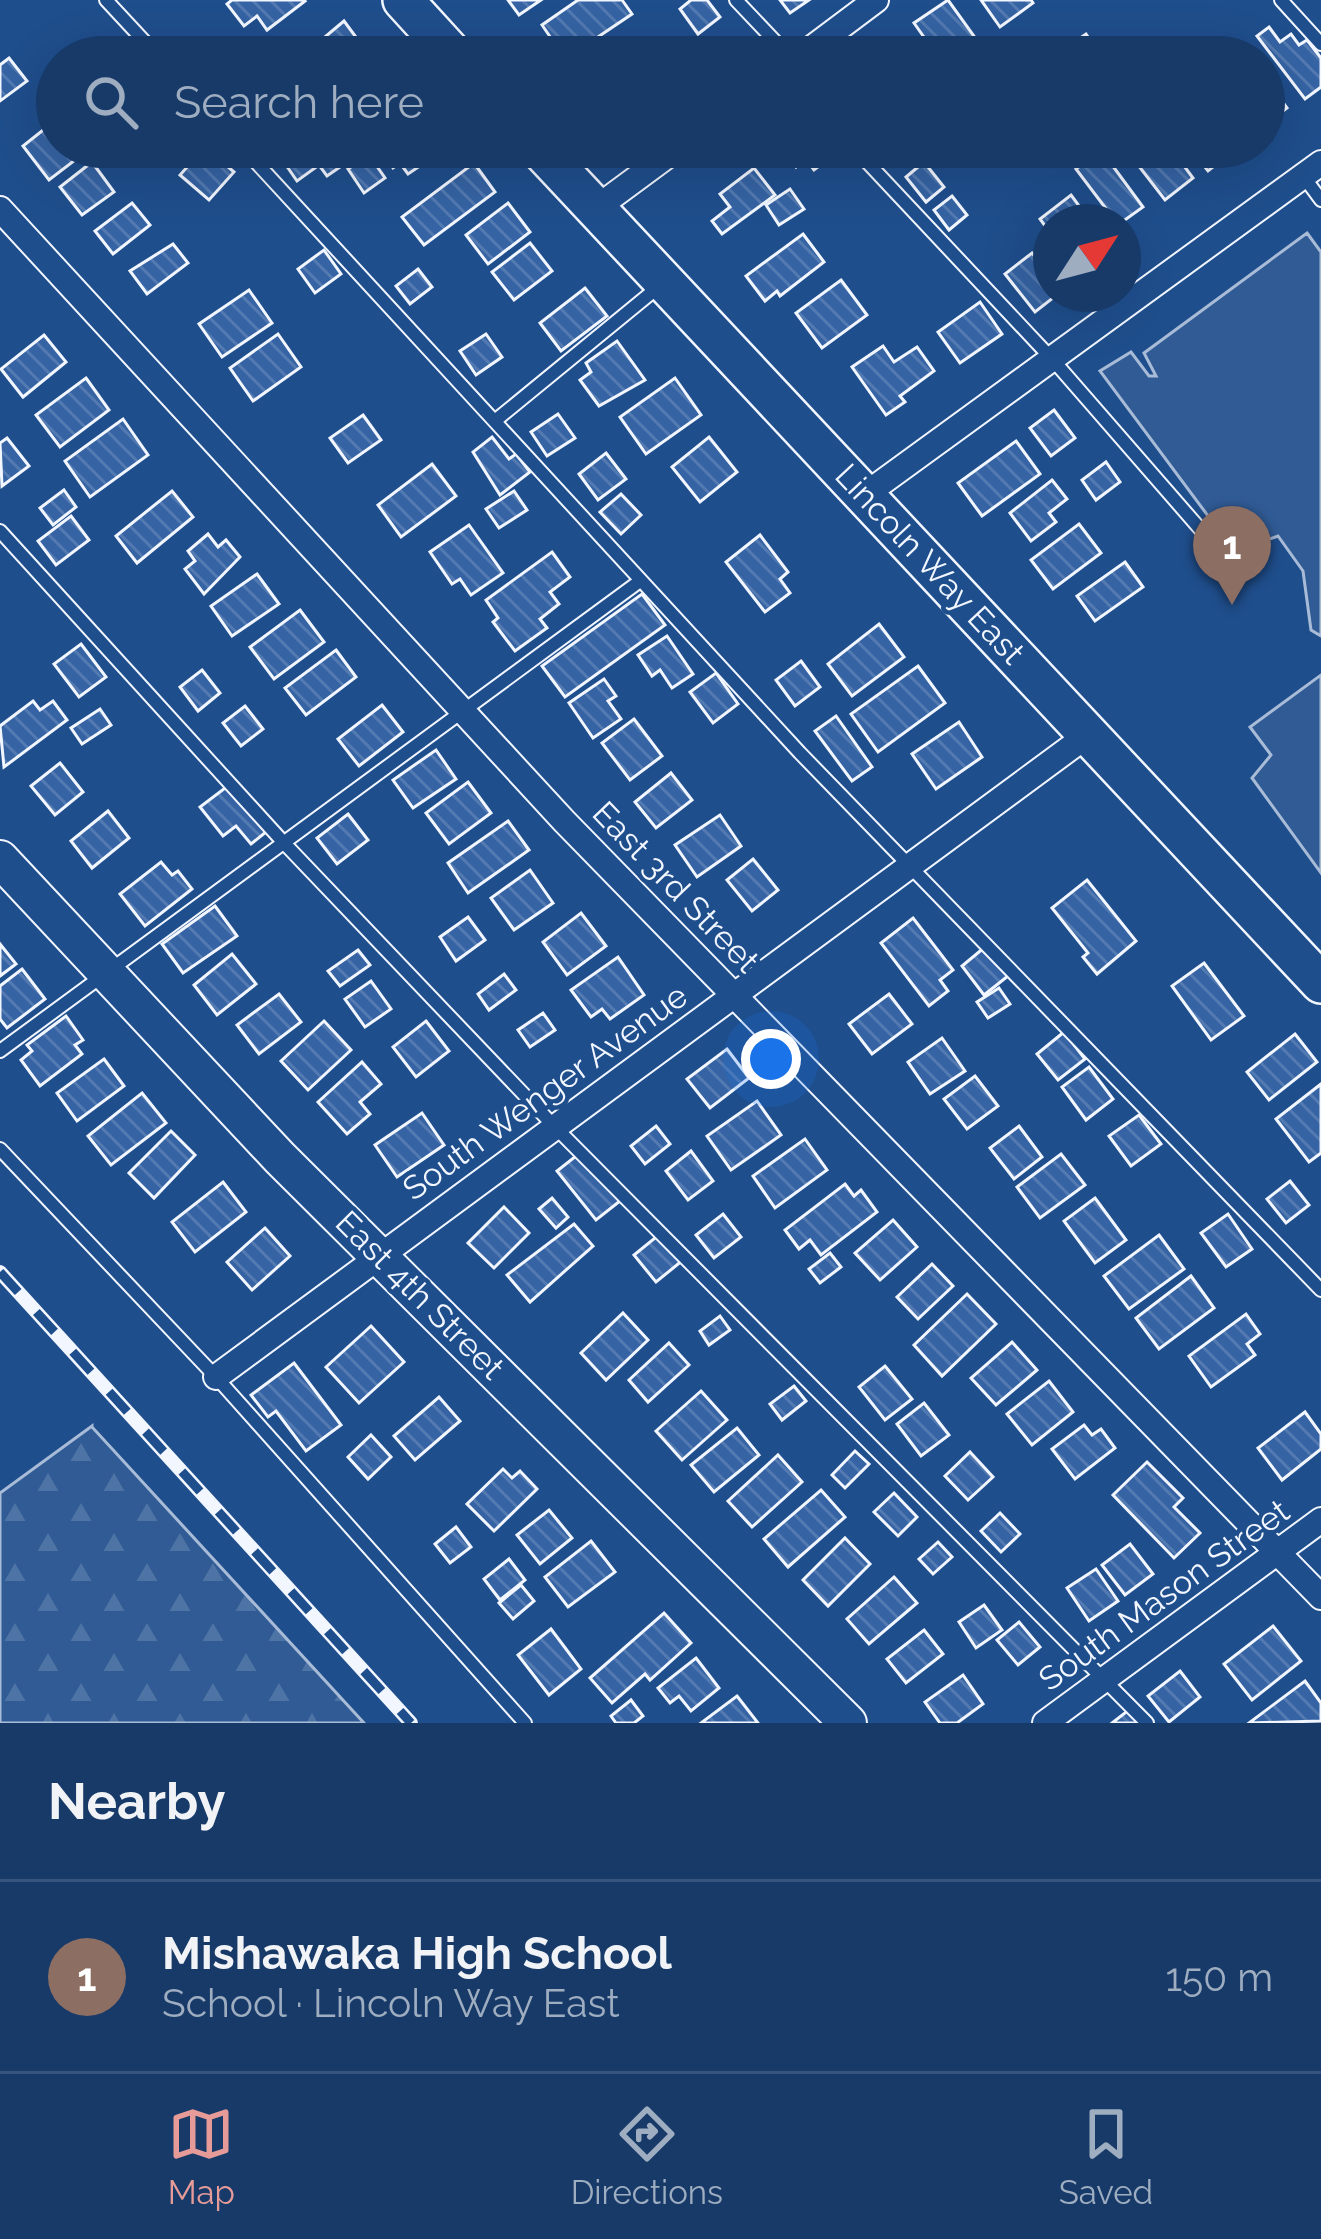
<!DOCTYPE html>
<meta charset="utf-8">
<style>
body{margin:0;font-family:Raleway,sans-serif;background:#244571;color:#f1f3f6}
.compass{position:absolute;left:1033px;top:204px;width:108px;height:108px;border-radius:50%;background:#173a69;box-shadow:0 12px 48px #0002;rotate:54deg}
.you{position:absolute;left:771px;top:1059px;width:42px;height:42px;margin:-30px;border:9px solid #fff;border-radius:50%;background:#1a73e8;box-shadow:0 0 0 18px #1a73e833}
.badge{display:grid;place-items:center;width:78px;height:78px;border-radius:50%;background:#e69b98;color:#fff;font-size:39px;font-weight:700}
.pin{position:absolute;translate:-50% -99px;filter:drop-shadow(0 3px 6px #0008)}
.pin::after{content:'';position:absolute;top:63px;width:42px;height:36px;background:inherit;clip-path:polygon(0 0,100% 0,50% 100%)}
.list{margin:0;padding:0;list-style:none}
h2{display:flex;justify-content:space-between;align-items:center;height:156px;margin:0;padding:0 48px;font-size:51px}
h2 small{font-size:39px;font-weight:400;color:#9eadc0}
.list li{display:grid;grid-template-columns:78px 1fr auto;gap:36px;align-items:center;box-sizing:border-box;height:192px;padding:0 48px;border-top:3px solid #36547d}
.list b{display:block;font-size:45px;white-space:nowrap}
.list p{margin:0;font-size:39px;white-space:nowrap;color:#9eadc0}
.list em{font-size:39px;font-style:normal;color:#9eadc0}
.icon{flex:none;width:66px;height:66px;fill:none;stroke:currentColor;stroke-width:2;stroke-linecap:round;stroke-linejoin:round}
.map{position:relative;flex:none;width:1321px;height:1723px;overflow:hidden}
.search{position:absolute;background:#173a69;box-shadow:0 12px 48px #0002;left:36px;right:36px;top:36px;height:132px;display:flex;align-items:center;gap:30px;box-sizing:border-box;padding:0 42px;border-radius:66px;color:#9eadc0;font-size:45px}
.sheet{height:348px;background:#173a69}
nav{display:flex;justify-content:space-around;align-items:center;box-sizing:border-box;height:168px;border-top:3px solid #36547d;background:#173a69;font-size:33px;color:#9eadc0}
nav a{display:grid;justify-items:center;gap:6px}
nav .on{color:#e69b98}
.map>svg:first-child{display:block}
</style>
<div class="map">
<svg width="1321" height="1723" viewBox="0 0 1321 1723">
<defs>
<pattern id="forest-firs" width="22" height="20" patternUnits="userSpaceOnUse" patternTransform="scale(3)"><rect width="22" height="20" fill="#305b95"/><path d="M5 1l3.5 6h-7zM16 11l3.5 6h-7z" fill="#4e73a5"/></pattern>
<pattern id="building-back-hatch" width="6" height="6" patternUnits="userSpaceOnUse" patternTransform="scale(3)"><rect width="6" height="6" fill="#3563a3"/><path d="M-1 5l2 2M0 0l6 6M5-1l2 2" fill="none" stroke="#537ab1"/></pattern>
</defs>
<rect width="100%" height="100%" fill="#1f4e8c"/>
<!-- forest -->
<path fill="url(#forest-firs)" stroke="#a8bbd7" stroke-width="3" d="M92 1426V1427L364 1723H0V1493Z"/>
<!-- pitch -->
<g fill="#305b95" stroke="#a8bbd7" stroke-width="3">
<path d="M1307 233 1321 252V636L1311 630 1303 571 1278 536 1247 547 1226 540 1100 371 1131 352 1149 376H1156L1144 353Z"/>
<path d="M1321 675V873L1252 778 1271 755 1250 727Z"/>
</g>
<!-- building -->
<g fill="url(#building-back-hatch)" stroke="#f2f6ff" stroke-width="3">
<path d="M232 0H304L305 1 267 30 257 16 244 26 227 4Z"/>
<path d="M508 0H541L519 15Z"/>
<path d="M578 0H622L632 14 586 45 582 40 562 54 542 25Z"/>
<path d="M691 0H707L720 17 698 34 680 9Z"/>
<path d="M780 0H809L790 13Z"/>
<path d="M948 0 989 57H952L945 47 936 54 914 23Z"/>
<path d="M981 0H1031L1033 3 1000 27Z"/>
<path d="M344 21 364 48 352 57H301Z"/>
<path d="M1269 27 1280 42 1291 34 1299 45 1307 40 1321 58V87L1305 99 1257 36Z"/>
<path d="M1086 34 1102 57H1052Z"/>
<path d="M656 42 667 57H635Z"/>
<path d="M9 58 27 81 0 101V65Z"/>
<path d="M1264 77 1287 108 1264 125Z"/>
<path d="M52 123 57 147H71L79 157 49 180 23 146Z"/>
<path d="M205 147 234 172 209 200 180 175Z"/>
<path d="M309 147 315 153 341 147 350 160 327 176 319 165 297 181 286 165Z"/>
<path d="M385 147H438L442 151 408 174 400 163 393 168 381 150Z"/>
<path d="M829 147 835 154 814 170 806 159 796 167 782 148Z"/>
<path d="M1162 147H1170L1193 178 1165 200 1138 165Z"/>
<path d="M1189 147H1238L1208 171Z"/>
<path d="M1101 150 1143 207 1122 222H1116L1076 169Z"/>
<path d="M369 155 385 178 364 193 348 169Z"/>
<path d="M92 162 114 192 82 215 60 187Z"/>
<path d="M924 162 944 187 926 202 906 177Z"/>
<path d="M474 163 495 192 424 245 402 217Z"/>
<path d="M754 168 775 195 722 234 712 221 730 207 720 194Z"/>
<path d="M790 189 804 209 779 225 766 205Z"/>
<path d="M1071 195 1091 222H1051V234L1040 219Z"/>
<path d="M952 196 967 215 949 230 934 210Z"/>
<path d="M132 203 150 225 113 254 95 231Z"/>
<path d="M508 203 530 232 488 264 466 235Z"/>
<path d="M803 234 824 262 780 296 777 291 765 301 746 276Z"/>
<path d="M530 243 552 271 514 300 492 272Z"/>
<path d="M173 244 188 263 147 294 130 271Z"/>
<path d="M324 250 341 274 315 293 298 269Z"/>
<path d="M1032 253 1051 277V294H1058L1035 312 1005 274Z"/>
<path d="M418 269 432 287 410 304 396 286Z"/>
<path d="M841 280 867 315 822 348 796 313Z"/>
<path d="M585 288 607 316 561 351 540 323Z"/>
<path d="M249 290 272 323 222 357 199 324Z"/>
<path d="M980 302 1002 334 960 363 938 332Z"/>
<path d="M278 334 301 367 253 401 230 368Z"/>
<path d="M486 334 502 357 476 375 460 351Z"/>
<path d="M44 335 66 362 23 397 1 369Z"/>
<path d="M617 341 645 380 599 406 580 380 591 372 586 363Z"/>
<path d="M883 346 894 362 917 347 934 371 900 396 905 402 886 415 852 367Z"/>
<path d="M86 378 109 410 60 447 36 415Z"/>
<path d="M675 378 701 415 646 454 620 417Z"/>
<path d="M1054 410 1075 438 1051 456 1030 428Z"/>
<path d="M558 414 575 438 547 456 531 432Z"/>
<path d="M363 415 381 440 348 463 330 438Z"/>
<path d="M123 419 148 455 90 497 65 461Z"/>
<path d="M492 437 509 459 516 454 530 472 500 495 473 452Z"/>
<path d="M709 437 737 472 700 502 672 467Z"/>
<path d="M7 438 29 466 2 486 0 443Z"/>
<path d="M1016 441 1040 474 982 516 958 483Z"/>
<path d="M606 453 626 479 598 500 579 474Z"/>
<path d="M1106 462 1120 482 1096 500 1082 480Z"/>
<path d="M432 464 456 496 401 537 378 505Z"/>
<path d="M1052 480 1067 499 1049 513 1056 522 1031 541 1010 513Z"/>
<path d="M64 490 76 507 53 525 40 508Z"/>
<path d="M172 491 193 517 137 563 116 536Z"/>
<path d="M514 491 527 510 499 528 486 509Z"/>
<path d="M621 494 641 515 621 534 600 512Z"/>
<path d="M71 516 89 540 56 565 38 541Z"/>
<path d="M1079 524 1101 553 1053 589 1031 560Z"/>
<path d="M469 525 503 573 471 595 460 579 452 584 430 552Z"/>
<path d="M208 534 218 547 226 540 240 557 204 594 185 569 195 561 188 551Z"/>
<path d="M760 535 788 572 780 579 790 593 765 612 726 562Z"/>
<path d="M552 552 570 577 550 592 559 604 540 619 547 628 515 651 493 622 498 618 486 600Z"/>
<path d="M1125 562 1143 587 1095 621 1077 596Z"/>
<path d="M257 574 279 604 232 636 211 606Z"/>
<path d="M642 594 665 625 565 697 542 666Z"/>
<path d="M300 610 324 642 274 679 250 647Z"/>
<path d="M879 624 904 657 852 696 828 664Z"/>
<path d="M667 636 693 674 672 688 660 670 652 676 638 655Z"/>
<path d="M81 644 106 677 79 697 54 664Z"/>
<path d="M336 650 356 677 306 715 285 688Z"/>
<path d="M801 661 820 687 795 706 776 680Z"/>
<path d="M918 666 945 703 878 752 851 714Z"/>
<path d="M202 670 220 693 198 711 180 687Z"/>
<path d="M716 673 738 704 713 723 690 692Z"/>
<path d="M604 679 616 696 608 701 621 719 593 738 569 703Z"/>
<path d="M33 701 40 710 53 701 67 720 4 767 0 726Z"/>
<path d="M382 705 403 732 359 766 338 739Z"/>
<path d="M245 706 263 729 241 746 223 723Z"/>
<path d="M100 709 111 725 82 744 71 728Z"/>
<path d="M836 716 872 767 852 781 815 731Z"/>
<path d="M634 719 662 756 630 780 602 743Z"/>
<path d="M959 722 982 757 936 789 912 754Z"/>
<path d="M436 750 456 779 413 808 393 780Z"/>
<path d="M60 763 83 792 55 815 31 786Z"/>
<path d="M671 773 692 800 656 828 635 802Z"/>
<path d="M468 782 491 813 449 844 426 813Z"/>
<path d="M229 785 266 832 251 844 236 826 223 836 200 807Z"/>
<path d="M108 811 129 838 92 868 71 841Z"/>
<path d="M348 814 368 840 337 864 317 838Z"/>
<path d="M720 815 741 846 697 877 675 845Z"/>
<path d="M508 821 529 850 468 893 448 863Z"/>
<path d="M753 859 778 890 752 911 727 880Z"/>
<path d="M161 862 172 875 178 871 192 889 145 926 120 894Z"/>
<path d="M530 870 553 903 514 930 491 898Z"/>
<path d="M1087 880 1136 941 1097 974 1083 957 1088 953 1052 908Z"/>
<path d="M215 906 237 936 183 973 162 944Z"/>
<path d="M581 913 606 946 567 975 543 942Z"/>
<path d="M468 917 485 940 456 961 440 937Z"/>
<path d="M913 918 953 970 940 980 948 991 929 1006 881 943Z"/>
<path d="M0 944 16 964 0 976Z"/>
<path d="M985 947 1008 976 984 995 962 966Z"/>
<path d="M358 950 370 965 340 986 328 971Z"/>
<path d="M232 954 256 984 217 1015 194 985Z"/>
<path d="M618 957 644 995 610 1019 602 1009 591 1017 571 990Z"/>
<path d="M1204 963 1244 1016 1211 1040 1172 986Z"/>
<path d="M22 969 45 999 7 1028 0 1019V986Z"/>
<path d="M504 974 516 990 489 1010 478 994Z"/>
<path d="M371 981 391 1009 365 1027 345 999Z"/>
<path d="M999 988 1010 1004 988 1018 977 1002Z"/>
<path d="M279 994 301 1022 259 1054 237 1025Z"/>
<path d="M889 994 912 1024 872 1054 849 1024Z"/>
<path d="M543 1013 555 1030 530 1047 518 1030Z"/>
<path d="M66 1016 83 1040 75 1045 82 1054 40 1086 21 1060 32 1051 27 1045Z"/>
<path d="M324 1021 351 1050 308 1090 281 1061Z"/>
<path d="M426 1021 449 1051 416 1077 393 1047Z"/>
<path d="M1064 1032 1085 1059 1058 1080 1037 1054Z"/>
<path d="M1295 1034 1317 1062 1269 1100 1247 1072Z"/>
<path d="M942 1038 965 1071 930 1094 908 1062Z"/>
<path d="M727 1049 749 1078 710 1108 687 1079Z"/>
<path d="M104 1059 124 1086 77 1121 57 1093Z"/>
<path d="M362 1062 381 1084 360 1102 370 1114 347 1134 318 1102Z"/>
<path d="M1089 1067 1113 1099 1086 1120 1062 1087Z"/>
<path d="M975 1076 998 1106 967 1129 944 1099Z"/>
<path d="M1321 1084V1153L1309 1162 1276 1119Z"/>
<path d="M142 1093 166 1123 111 1165 88 1136Z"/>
<path d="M757 1101 781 1135 731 1170 707 1136Z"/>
<path d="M422 1113 444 1145 397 1177 375 1145Z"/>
<path d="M1139 1115 1161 1144 1131 1166 1109 1136Z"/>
<path d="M656 1126 670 1144 645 1164 631 1146Z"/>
<path d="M1019 1126 1042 1157 1014 1179 990 1148Z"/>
<path d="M171 1131 195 1155 154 1198 129 1173Z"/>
<path d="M805 1139 827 1170 775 1208 753 1176Z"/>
<path d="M691 1151 713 1181 688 1200 666 1171Z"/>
<path d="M581 1152 620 1201 596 1220 557 1171Z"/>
<path d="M1061 1154 1085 1185 1040 1218 1017 1187Z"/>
<path d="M1290 1181 1309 1205 1286 1223 1267 1199Z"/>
<path d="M223 1182 246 1212 195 1252 172 1222Z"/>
<path d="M845 1184 854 1196 861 1190 877 1212 821 1255 810 1240 799 1249 785 1230Z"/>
<path d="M552 1198 568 1217 556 1228 539 1209Z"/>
<path d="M1095 1198 1126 1240 1095 1263 1064 1221Z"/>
<path d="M504 1207 529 1233 494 1268 468 1243Z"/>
<path d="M723 1214 741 1237 714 1258 696 1235Z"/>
<path d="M1228 1214 1252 1249 1226 1267 1201 1233Z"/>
<path d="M893 1220 917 1247 880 1280 855 1253Z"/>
<path d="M574 1224 593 1246 530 1302 507 1275Z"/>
<path d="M265 1228 290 1256 252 1290 227 1262Z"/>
<path d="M661 1233 683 1260 656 1282 634 1255Z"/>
<path d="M1159 1235 1184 1269 1129 1309 1104 1276Z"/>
<path d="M830 1253 841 1267 820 1283 809 1269Z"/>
<path d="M932 1264 953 1286 918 1319 897 1297Z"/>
<path d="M1191 1276 1214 1308 1159 1349 1136 1318Z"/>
<path d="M967 1294 996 1324 942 1376 914 1345Z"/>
<path d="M623 1313 648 1340 606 1380 581 1353Z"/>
<path d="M1246 1314 1260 1334 1247 1344 1255 1355 1211 1387 1189 1356Z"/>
<path d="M720 1316 730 1330 709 1345 700 1331Z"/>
<path d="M371 1326 404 1362 359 1403 326 1367Z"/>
<path d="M1012 1342 1037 1370 996 1405 971 1378Z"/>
<path d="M669 1343 689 1365 648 1402 629 1380Z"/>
<path d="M294 1363 341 1425 306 1451 276 1411 268 1417 251 1395Z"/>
<path d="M885 1366 912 1399 885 1420 859 1387Z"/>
<path d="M1049 1381 1073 1412 1032 1445 1007 1414Z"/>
<path d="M794 1386 806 1401 782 1420 770 1404Z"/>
<path d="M701 1391 727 1420 682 1460 656 1431Z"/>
<path d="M439 1397 460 1421 415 1460 394 1436Z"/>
<path d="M924 1403 949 1435 921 1456 897 1424Z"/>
<path d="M1305 1412 1321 1434V1449L1282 1480 1258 1448Z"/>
<path d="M1084 1425 1092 1435 1101 1429 1115 1448 1075 1479 1052 1449Z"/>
<path d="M737 1428 759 1455 714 1492 691 1465Z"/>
<path d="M371 1435 391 1457 368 1479 348 1457Z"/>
<path d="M855 1451 869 1464 845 1488 832 1475Z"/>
<path d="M970 1452 993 1477 968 1500 945 1476Z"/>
<path d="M778 1455 802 1482 752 1527 728 1501Z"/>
<path d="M1147 1462 1183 1498 1174 1507 1200 1533 1174 1558 1113 1495Z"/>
<path d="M503 1469 512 1478 520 1471 537 1489 494 1531 467 1504Z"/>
<path d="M821 1490 845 1517 788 1567 764 1539Z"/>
<path d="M894 1493 917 1517 898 1536 874 1512Z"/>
<path d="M549 1510 572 1538 540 1564 517 1535Z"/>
<path d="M1000 1513 1020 1534 1001 1552 981 1531Z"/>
<path d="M456 1527 471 1547 450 1563 435 1544Z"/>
<path d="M845 1538 870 1564 828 1606 803 1580Z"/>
<path d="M591 1541 615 1572 568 1607 545 1577Z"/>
<path d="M938 1542 952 1557 933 1574 919 1559Z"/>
<path d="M1130 1544 1153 1574 1125 1595 1102 1565Z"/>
<path d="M509 1559 525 1580 500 1600 484 1579Z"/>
<path d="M1096 1569 1118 1601 1089 1621 1067 1588Z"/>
<path d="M894 1577 917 1603 869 1644 847 1619Z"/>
<path d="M521 1585 534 1601 513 1619 499 1603Z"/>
<path d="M984 1605 1002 1630 976 1648 959 1622Z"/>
<path d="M664 1613 691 1643 650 1680 645 1674 612 1703 590 1678Z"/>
<path d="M1019 1622 1040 1647 1018 1665 997 1640Z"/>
<path d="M1273 1626 1301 1661 1252 1700 1224 1664Z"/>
<path d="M551 1629 581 1669 549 1695 518 1655Z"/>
<path d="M924 1630 943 1654 906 1683 887 1659Z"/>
<path d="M696 1658 719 1688 691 1711 679 1696 670 1703 658 1688Z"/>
<path d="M1180 1671 1200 1697 1169 1722 1148 1696Z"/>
<path d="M963 1675 983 1704 957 1723H940L925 1702Z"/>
<path d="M1305 1681 1321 1703V1721L1249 1723Z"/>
<path d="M737 1696 758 1723H701Z"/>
<path d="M631 1700 643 1716 634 1723H616L611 1716Z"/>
<path d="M1130 1709 1141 1723H1112Z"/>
</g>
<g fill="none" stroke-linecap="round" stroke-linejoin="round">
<defs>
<g id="lane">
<path d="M106 0 159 57"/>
<path d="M736 0 790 57"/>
<path d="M1281 0 1321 44"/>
<path d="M242 147 800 753 1321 1290"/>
<path d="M853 147 1053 360 1201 530"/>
<path d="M1304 177 1321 200"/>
<path d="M496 420 662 284"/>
<path d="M0 531 285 844 554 1126 1147 1723"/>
<path d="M0 1051 640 581"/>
<path d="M0 1149 216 1377 525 1723"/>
</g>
<g id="street">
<path d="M800 57 876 0"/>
<path d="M0 209 564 821 1321 1597"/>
<path d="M595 209 679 147"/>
<path d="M866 494 1321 163"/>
<path d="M216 1377 1089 734"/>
<path d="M1045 1723 1321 1520"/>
</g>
<path id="secondary" d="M0 859 280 1158 848 1723"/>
<g id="primary">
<path d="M403 0 455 57"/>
<path d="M538 147 1321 983"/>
</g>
</defs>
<!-- lane casing -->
<use href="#lane" stroke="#f2f6ff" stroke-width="16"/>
<!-- street casing -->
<use href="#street" stroke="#f2f6ff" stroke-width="28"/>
<!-- secondary casing -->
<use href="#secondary" stroke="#f2f6ff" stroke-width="40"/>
<!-- primary casing -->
<use href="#primary" stroke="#f2f6ff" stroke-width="44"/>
<!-- lane -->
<use href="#lane" stroke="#1f4e8c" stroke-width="12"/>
<!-- street -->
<use href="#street" stroke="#1f4e8c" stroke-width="24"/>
<!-- secondary -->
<use href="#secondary" stroke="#1f4e8c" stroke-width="36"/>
<!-- primary -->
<use href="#primary" stroke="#1f4e8c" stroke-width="39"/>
<defs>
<path id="rail" d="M0 1272 411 1723"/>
</defs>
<!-- rail casing -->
<use href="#rail" stroke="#f2f6ff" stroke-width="14"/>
<!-- rail -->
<use href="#rail" stroke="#1f4e8c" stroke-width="9" stroke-dasharray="27" stroke-linecap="butt"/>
</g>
<g text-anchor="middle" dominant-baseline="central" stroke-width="9" stroke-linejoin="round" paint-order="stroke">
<!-- street labels -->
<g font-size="33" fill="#f2f6ff" stroke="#1f4e8c">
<text transform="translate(930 564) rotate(47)">Lincoln Way East</text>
<text transform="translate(676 887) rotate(46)">East 3rd Street</text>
<text transform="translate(545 1092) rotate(-36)">South Wenger Avenue</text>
<text transform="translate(420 1295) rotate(45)">East 4th Street</text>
<text transform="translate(1164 1595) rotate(-36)">South Mason Street</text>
</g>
</g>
</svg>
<svg class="compass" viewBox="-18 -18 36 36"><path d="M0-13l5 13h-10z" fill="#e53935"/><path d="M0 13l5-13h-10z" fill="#9eadc0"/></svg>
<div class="you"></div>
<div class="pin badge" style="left:1232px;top:605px;background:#8d6e63">1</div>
<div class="search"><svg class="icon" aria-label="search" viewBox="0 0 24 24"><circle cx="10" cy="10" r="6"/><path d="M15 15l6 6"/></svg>Search here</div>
</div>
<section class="sheet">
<h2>Nearby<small></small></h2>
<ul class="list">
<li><span class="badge" style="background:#8d6e63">1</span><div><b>Mishawaka High School</b><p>School · Lincoln Way East</p></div><em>150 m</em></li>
</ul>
</section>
<nav>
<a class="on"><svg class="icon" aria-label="map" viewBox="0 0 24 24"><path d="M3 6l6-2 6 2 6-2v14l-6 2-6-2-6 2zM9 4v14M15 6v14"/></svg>Map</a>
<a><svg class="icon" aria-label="directions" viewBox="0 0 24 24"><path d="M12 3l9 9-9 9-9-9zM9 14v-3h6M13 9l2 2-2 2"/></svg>Directions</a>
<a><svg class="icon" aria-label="saved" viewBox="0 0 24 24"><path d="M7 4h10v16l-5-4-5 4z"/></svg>Saved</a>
</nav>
